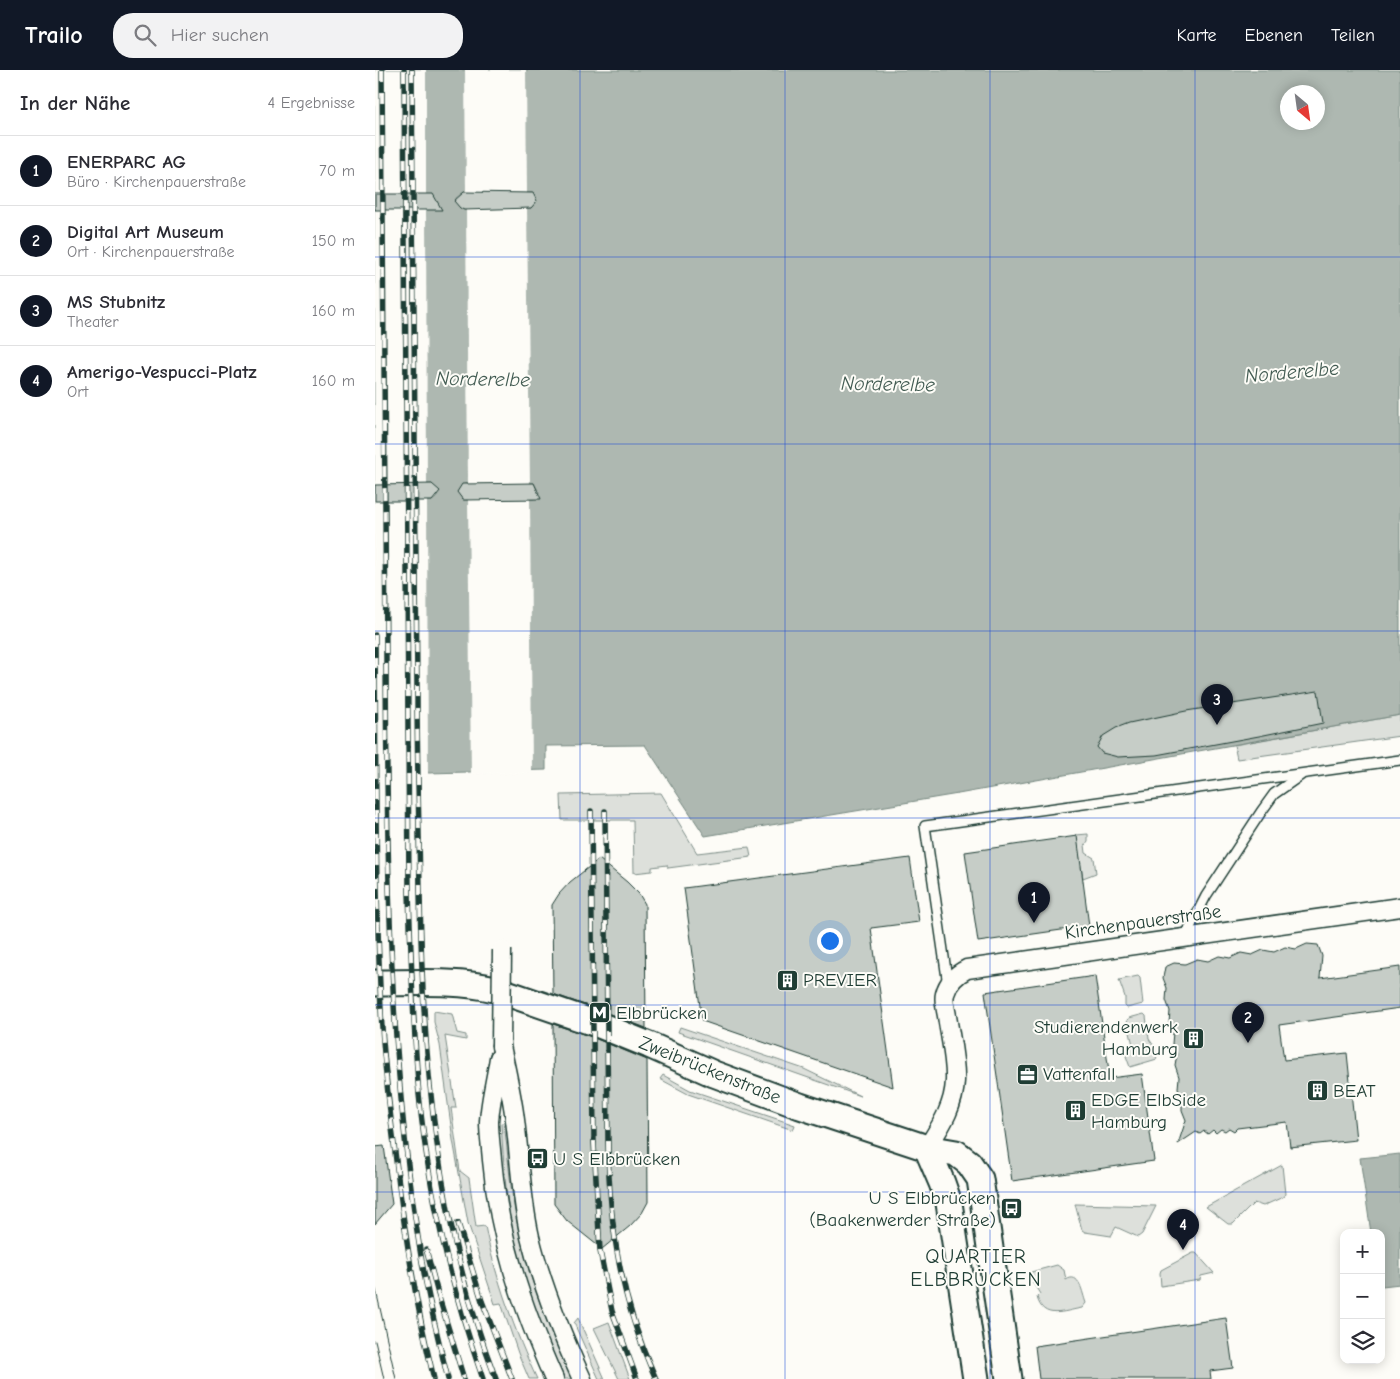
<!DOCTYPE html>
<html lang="de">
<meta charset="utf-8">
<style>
body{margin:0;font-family:"Comic Neue",sans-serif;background:#f2f2f3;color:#2b2b33}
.controls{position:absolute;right:15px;bottom:15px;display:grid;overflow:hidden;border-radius:10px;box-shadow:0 2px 12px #0003}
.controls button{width:45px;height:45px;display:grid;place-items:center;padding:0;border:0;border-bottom:1px solid #e1e1e2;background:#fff;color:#2b2b33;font:25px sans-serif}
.compass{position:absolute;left:905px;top:15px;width:45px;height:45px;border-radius:50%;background:#fff;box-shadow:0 2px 12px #0003;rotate:151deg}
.you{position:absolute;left:454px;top:870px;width:18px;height:18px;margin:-12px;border:4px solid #fff;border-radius:50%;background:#1a73e8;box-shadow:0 0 0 8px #1a73e833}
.badge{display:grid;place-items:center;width:32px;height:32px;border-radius:50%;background:#111827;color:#fff;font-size:16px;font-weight:700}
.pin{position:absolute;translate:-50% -41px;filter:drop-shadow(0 1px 2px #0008)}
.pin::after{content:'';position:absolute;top:26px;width:18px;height:15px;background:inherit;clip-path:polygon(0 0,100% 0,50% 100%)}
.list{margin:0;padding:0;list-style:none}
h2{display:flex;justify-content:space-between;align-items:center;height:65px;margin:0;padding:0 20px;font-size:21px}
h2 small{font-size:16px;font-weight:400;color:#7c7c81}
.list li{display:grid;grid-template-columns:32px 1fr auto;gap:15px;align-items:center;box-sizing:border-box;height:70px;padding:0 20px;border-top:1px solid #e1e1e2}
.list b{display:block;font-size:19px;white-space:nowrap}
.list p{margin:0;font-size:16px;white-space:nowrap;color:#7c7c81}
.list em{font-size:16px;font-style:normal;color:#7c7c81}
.icon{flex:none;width:28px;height:28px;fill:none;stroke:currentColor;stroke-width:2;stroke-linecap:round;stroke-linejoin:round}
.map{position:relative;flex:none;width:1025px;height:1309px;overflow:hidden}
header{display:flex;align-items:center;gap:30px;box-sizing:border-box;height:70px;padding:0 25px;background:#111827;color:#fff}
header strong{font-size:24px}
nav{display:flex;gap:28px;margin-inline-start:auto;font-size:18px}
.search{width:350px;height:45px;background:#f2f2f3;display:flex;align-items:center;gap:12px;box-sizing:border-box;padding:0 18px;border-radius:20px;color:#7c7c81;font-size:19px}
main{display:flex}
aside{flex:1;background:#fff}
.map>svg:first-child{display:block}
</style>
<header>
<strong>Trailo</strong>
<div class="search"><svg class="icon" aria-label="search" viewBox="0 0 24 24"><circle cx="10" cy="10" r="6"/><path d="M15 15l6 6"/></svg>Hier suchen</div>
<nav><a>Karte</a><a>Ebenen</a><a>Teilen</a></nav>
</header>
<main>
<aside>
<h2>In der Nähe<small>4 Ergebnisse</small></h2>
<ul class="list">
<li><span class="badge">1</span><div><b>ENERPARC AG</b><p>Büro · Kirchenpauerstraße</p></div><em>70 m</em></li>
<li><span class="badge">2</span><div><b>Digital Art Museum</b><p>Ort · Kirchenpauerstraße</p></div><em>150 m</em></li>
<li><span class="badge">3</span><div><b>MS Stubnitz</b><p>Theater</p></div><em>160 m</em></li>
<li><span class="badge">4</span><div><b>Amerigo-Vespucci-Platz</b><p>Ort</p></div><em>160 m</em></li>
</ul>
</aside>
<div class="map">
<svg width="1025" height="1309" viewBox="0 0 1025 1309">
<rect width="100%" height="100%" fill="#fdfcf7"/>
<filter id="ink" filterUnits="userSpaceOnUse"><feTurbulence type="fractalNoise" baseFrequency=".02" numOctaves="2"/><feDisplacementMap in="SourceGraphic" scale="10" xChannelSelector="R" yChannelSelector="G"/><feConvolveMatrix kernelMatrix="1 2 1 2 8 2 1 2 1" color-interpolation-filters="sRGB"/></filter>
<g filter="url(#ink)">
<!-- green -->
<g fill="#dde0db" stroke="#7e8e88">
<path d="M1025 645V666L862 689 859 675Z"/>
<path d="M286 723 322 783 374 777 376 787 293 798 292 795 277 797V801L259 803 258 750H187L186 725Z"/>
<path d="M713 764V771L710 775 711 783 719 788 721 803 708 808 701 765Z"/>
<path d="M763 906 765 908 768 934 752 938 750 936V927L744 910Z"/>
<path d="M59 941 77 944 82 963 91 965V970L70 966 81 1038H76L85 1101 94 1108 101 1157 110 1156C119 1204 141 1265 162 1309H154L143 1283 126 1233 120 1234 93 1153 78 1070 65 975 59 952Z"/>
<path d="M769 944 771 946 774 969 779 976 782 989 755 997 751 986 758 975 752 950 754 948Z"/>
<path d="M305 957 429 999 485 1026 303 962Z"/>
<path d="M288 1005 315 1020 420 1055 418 1060 313 1024 285 1009Z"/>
<path d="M126 1053H129C133 1081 134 1109 139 1136 149 1196 171 1255 198 1309H190L187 1303C169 1263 151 1221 141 1178 131 1137 129 1095 126 1053Z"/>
<path d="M907 1095 910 1124 908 1127 888 1136 879 1133 858 1154H853L831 1137Z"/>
<path d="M700 1134 781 1136 767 1164 763 1167 741 1157 736 1166 710 1162 707 1160Z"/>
<path d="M818 1183H821L839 1203 826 1206 825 1210 786 1216 785 1203 786 1200Z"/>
<path d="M682 1195 689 1200 691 1210C705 1201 707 1223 711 1233L707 1238C689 1241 668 1251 662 1227L665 1224 655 1208 656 1202Z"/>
<path d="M203 1248 230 1309H224L199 1253Z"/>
<path d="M234 1252 255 1309H244L219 1258Z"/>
</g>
<!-- water -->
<g fill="#aeb8b1" stroke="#75877f" fill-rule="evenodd">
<path d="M0 0H1025V645L583 724 330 766 270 675 171 676V700L53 703 0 431H57L61 428 63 422 57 414 0 415ZM912 22H942V52H912ZM89 122 157 123 161 129V133L156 138 89 140C83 138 82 134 81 128ZM159 413 164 422 163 426 159 429 89 430 83 420 89 414Z"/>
<path d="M1025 1084V1214L1007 1216 1006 1163H996L985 1088Z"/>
</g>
<!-- pier -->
<g fill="#fdfcf7">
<rect x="0" y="0" width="51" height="127"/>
<path d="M90 0H151L152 125H91Z"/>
<path d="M152 136 155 416 93 417 91 137Z"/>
<path d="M0 137H51L52 417H0Z"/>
<path d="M155 427 157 703 96 704 93 428Z"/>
<path d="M52 428 53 706 0 707V429Z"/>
</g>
<!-- building -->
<g fill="#c6cdc7" stroke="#1f3d34">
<path d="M89 122 158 123 162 131 156 138 89 140 85 138 79 131Z"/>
<path d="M0 124H58L67 140H0Z"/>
<path d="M159 413 166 429 88 430 82 422 87 414Z"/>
<path d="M57 414 65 421 57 431H0V415Z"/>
<path d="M943 621 948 653 884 666 781 685 743 687 727 683 722 677 728 666 741 658 754 653 811 641Z"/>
<path d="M702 766 714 856 603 872 590 782Z"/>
<path d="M535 788 544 852 496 858 518 1017 327 951 309 818Z"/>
<path d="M224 789 252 812 264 824 270 834 271 958 227 941 178 924 177 835 184 824 195 812Z"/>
<path d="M932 874 943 875 947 886 945 908 1025 897V938L904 955 909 990 972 983 981 1070 915 1077 912 1052 862 1058 859 1061 854 1058 850 1061 846 1059 841 1063 838 1060 833 1064 829 1061 825 1064 821 1062 803 1074 811 1050 807 1040V1028L803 1018 804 1007 800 995 802 984 797 974 798 962 794 953 795 941 791 930 792 918 788 908 790 897 799 893 810 894 822 889 833 891 844 886 855 888 866 883 877 885 888 880 899 882 910 877 921 879Z"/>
<path d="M720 906 735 1008 767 1004 779 1091 637 1111 610 922Z"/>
<path d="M178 954 217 967 272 990 273 1132 267 1143 255 1156 227 1179 192 1151 179 1134Z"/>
<path d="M9 1076 17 1134 0 1154V1077Z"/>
<path d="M851 1248 858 1298 835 1301 836 1309H664L660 1276Z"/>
</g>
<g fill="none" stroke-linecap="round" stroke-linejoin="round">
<defs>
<g id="lane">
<path d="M810 867 831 826 886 742 899 724 926 705"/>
<path d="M573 915 550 756 1025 690"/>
</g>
<g id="street">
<path d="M126 976C131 1000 137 1025 140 1050 145 1089 146 1128 155 1167 167 1216 186 1263 207 1309"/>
<path d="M124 988C121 1009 115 1031 114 1052 114 1064 116 1077 117 1090 124 1169 147 1237 179 1309"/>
<path d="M552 1078C565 1057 579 1037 580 1011 581 990 575 967 572 946 571 939 568 931 570 924 573 912 582 904 592 899L1025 837"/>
</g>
<g id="secondary">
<path d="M0 913C40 913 81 910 120 919L222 954 274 975 339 1004 425 1036 552 1078 581 1083 594 1093 605 1109 634 1309"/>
<path d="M552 1078 567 1113 574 1133 601 1309"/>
</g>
</defs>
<!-- lane casing -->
<use href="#lane" stroke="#1f3d34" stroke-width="12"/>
<!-- street casing -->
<use href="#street" stroke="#1f3d34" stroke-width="21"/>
<!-- secondary casing -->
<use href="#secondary" stroke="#1f3d34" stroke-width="29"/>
<!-- lane -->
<use href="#lane" stroke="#fdfcf7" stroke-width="9"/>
<!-- street -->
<use href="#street" stroke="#fdfcf7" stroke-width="18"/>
<!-- secondary -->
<use href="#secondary" stroke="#fdfcf7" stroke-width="25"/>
<!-- tram -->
<g stroke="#1f3d34" stroke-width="1">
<path d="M0 1216 21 1309"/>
<path d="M0 1271 9 1309"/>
</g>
<defs>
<g id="rail">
<path d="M7 0C8 196 9 392 11 587 12 788 13 988 46 1186 53 1228 63 1269 73 1309"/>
<path d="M29 0 34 822C36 890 38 957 44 1024 53 1120 76 1218 108 1309"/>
<path d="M37 0C39 205 40 411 42 616 42 684 44 753 45 821 47 986 61 1154 121 1309"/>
<path d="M0 565C1 690 0 815 6 939 8 987 14 1035 20 1082 29 1161 40 1232 59 1309"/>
<path d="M216 741 219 1073 225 1181 237 1241 262 1309"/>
<path d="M230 741 233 1073C234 1157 246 1232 281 1309"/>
<path d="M83 1153 107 1231 137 1309"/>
<path d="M51 1179 63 1224 89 1309"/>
</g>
</defs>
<!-- rail casing -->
<use href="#rail" stroke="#1f3d34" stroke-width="5.5"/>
<!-- rail -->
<use href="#rail" stroke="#fdfcf7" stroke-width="4" stroke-dasharray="11" stroke-linecap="butt"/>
<defs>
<path id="street-bridge" d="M126 976 127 880"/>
</defs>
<!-- street-bridge casing -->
<use href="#street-bridge" stroke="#1f3d34" stroke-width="21" stroke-linecap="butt"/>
<!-- street-bridge -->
<use href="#street-bridge" stroke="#fdfcf7" stroke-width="18"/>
</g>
</g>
<!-- grid -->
<path fill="none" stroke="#1d4ed8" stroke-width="1" stroke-opacity="0.55" d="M205 0V1309M410 0V1309M615 0V1309M820 0V1309M0 187H1025M0 374H1025M0 561H1025M0 748H1025M0 935H1025M0 1122H1025"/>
<!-- icons -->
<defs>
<symbol id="building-square" viewBox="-11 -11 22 22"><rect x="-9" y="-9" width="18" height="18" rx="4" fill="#1f3d34" stroke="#fdfcf7"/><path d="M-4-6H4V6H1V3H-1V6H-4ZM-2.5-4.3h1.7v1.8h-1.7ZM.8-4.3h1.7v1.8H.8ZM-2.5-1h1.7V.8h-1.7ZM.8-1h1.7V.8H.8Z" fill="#fff"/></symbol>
<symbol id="metro-square" viewBox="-11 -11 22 22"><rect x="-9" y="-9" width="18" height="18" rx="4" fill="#1f3d34" stroke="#fdfcf7"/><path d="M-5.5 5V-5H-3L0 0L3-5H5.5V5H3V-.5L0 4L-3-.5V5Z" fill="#fff"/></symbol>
<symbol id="office-square" viewBox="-11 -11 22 22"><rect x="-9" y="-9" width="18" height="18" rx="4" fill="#1f3d34" stroke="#fdfcf7"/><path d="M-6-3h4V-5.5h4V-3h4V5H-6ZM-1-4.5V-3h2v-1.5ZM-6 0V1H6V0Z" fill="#fff"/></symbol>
<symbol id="bus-square" viewBox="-11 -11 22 22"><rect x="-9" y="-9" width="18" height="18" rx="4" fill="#1f3d34" stroke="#fdfcf7"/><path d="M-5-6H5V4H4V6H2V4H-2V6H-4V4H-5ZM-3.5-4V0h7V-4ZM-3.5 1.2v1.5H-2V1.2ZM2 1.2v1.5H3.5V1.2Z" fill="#fff"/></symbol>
</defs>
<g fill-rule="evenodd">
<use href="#building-square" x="400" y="898" width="25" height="25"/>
<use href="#metro-square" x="212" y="930" width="25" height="25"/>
<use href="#building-square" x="806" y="956" width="25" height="25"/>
<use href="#office-square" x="640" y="992" width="25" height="25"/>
<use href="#building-square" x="930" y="1008" width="25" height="25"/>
<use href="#building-square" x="688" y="1028" width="25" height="25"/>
<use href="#bus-square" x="150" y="1076" width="25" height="25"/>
<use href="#bus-square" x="624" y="1126" width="25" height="25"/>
</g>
<g text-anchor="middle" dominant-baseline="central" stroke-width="4" stroke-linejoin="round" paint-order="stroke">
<!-- street labels -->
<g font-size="19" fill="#1f3d34" stroke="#fdfcf7">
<text transform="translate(768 852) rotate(-8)">Kirchenpauerstraße</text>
<text transform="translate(335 1000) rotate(22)">Zweibrückenstraße</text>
</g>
<!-- poi labels -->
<g font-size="19" fill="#1f3d34" stroke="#fdfcf7" text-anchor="start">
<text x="428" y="910">PREVIER</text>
<text x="241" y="943">Elbbrücken</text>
<text x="803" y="957" text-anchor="end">Studierendenwerk<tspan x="803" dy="22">Hamburg</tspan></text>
<text x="668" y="1004">Vattenfall</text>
<text x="958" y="1021">BEAT</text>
<text x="716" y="1030">EDGE ElbSide<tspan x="716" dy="22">Hamburg</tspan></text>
<text x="178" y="1089">U S Elbbrücken</text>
<text x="621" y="1128" text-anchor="end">U S Elbbrücken<tspan x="621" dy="22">(Baakenwerder Straße)</tspan></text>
</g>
<!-- water labels -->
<g font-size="20" font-style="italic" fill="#435c53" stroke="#fdfcf7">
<text transform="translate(917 302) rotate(-5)">Norderelbe</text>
<text transform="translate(108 309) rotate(1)">Norderelbe</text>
<text transform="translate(513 314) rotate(1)">Norderelbe</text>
</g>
<!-- neighbourhood labels -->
<g font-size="20" letter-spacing="1" fill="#1f3d34" stroke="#fdfcf7">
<text x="601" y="1186">QUARTIER<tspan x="601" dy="23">ELBBRÜCKEN</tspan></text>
</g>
</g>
</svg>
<div class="controls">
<button>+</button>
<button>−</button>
<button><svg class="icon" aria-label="layers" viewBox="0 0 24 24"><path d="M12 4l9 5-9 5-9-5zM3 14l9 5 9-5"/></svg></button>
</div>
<svg class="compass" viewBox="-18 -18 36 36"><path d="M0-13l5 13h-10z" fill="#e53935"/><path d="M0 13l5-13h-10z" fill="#7c7c81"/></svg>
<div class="you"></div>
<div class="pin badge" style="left:659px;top:853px">1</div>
<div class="pin badge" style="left:873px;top:973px">2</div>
<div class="pin badge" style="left:842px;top:655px">3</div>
<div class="pin badge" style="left:808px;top:1180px">4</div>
</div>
</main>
